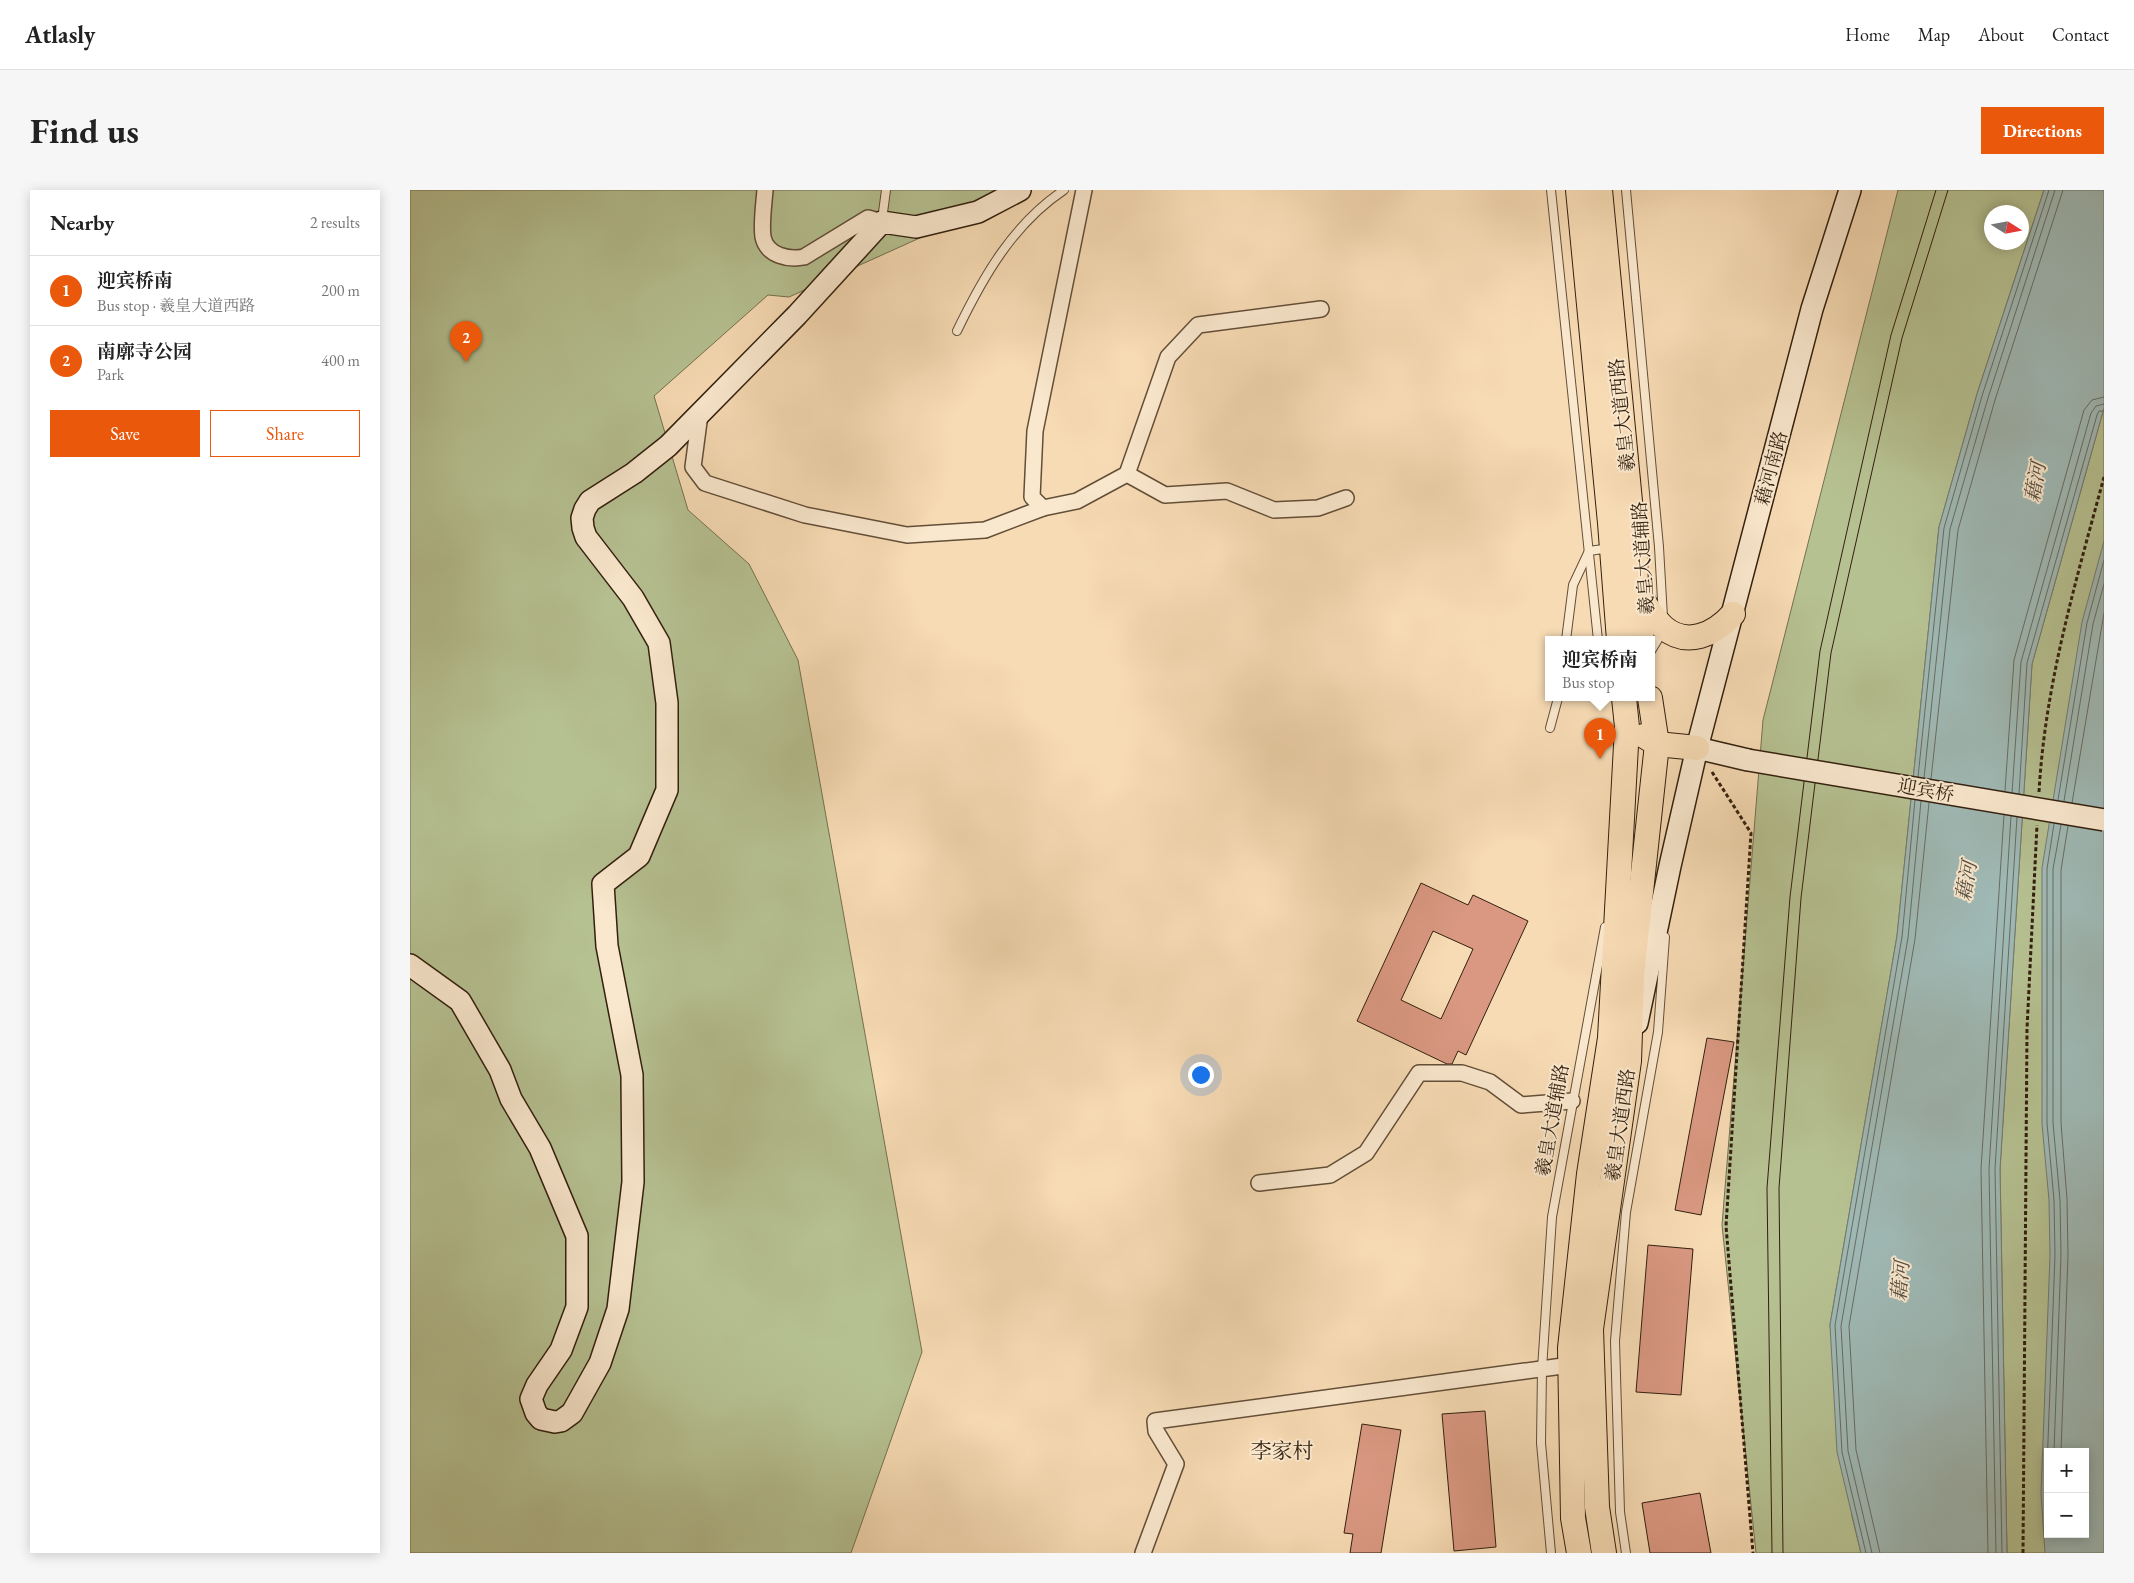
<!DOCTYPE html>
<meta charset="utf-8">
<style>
body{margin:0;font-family:"EB Garamond","Noto Serif SC",serif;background:#f6f6f6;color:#222}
.controls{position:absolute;right:15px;bottom:15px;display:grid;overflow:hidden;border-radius:0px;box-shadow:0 2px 12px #0003}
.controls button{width:45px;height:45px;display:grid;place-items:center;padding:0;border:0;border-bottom:1px solid #e0e0e0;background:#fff;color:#222;font:25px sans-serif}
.compass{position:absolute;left:1574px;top:15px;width:45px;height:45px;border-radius:50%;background:#fff;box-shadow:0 2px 12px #0003;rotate:101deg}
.you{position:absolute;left:790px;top:884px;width:18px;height:18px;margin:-12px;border:4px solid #fff;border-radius:50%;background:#1a73e8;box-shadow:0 0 0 8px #1a73e833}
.badge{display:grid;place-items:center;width:32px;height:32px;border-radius:50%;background:#ea580c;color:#fff;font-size:16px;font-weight:700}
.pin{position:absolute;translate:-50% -41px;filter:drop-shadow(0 1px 2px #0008)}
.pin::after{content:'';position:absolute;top:26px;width:18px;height:15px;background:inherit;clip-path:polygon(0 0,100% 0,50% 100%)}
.popup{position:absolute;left:1135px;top:446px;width:110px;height:65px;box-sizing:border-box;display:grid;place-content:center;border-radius:0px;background:#fff;filter:drop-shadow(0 1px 4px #0005);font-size:16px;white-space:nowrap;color:#767676}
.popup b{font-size:19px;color:#222}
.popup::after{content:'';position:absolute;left:50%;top:100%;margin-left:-10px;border:10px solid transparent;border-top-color:#fff}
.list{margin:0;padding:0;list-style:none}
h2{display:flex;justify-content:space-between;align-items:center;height:65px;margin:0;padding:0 20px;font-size:21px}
h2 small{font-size:16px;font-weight:400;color:#767676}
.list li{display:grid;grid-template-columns:32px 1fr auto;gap:15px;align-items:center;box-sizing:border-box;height:70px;padding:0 20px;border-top:1px solid #e0e0e0}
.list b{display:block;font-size:19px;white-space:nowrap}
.list p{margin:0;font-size:16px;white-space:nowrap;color:#767676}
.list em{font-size:16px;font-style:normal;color:#767676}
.actions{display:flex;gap:10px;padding:15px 20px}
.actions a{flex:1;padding:11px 0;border:1px solid #ea580c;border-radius:0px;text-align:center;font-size:18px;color:#ea580c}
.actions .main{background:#ea580c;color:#fff}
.map{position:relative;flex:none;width:1694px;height:1363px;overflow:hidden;border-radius:0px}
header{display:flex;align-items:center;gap:30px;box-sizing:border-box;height:70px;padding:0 25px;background:#fff;border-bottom:1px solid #e0e0e0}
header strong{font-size:24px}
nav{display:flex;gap:28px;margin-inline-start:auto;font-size:18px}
.intro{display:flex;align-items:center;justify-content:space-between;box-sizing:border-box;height:120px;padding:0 30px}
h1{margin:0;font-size:35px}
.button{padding:12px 22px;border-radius:0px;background:#ea580c;color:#fff;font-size:18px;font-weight:700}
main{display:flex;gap:30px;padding:0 30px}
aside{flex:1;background:#fff;border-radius:0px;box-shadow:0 2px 12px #0003}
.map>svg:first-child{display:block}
</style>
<header>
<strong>Atlasly</strong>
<nav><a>Home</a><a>Map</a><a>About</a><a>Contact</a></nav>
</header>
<div class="intro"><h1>Find us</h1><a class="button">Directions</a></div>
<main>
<aside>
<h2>Nearby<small>2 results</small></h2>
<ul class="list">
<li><span class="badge">1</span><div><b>迎宾桥南</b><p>Bus stop · 羲皇大道西路</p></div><em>200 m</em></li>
<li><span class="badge">2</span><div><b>南廓寺公园</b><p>Park</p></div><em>400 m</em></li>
</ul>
<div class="actions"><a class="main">Save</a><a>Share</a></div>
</aside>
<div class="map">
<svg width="1694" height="1363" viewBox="0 0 1694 1363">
<rect width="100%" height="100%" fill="#f7dbb4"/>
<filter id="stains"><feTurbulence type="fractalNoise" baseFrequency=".004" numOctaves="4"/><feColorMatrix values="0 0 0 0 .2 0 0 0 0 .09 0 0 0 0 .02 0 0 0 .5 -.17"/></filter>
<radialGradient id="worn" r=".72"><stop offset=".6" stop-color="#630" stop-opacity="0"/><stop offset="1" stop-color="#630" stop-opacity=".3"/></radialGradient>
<!-- green -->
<g fill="#b6c192" stroke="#747050" fill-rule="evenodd">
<path d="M0 0H616L379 107 358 105 244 206 278 320 339 374 388 470 512 1162 441 1363H0Z"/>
<path d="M1488 0H1634L1567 204 1529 337 1487 746 1420 1135 1442 1326 1451 1363H1346L1312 1035 1353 530ZM1582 22H1612V52H1582Z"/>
<path d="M1694 218V1363H1597L1590 979 1622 474ZM1638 1262H1675V1344H1638Z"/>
</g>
<!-- water -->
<g fill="#9fb9b5" stroke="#737b72" fill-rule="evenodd">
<path d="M1634 0H1694V218L1622 474 1590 979 1597 1363H1451L1427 1262 1420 1135 1487 746 1529 337 1567 204Z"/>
<path d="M1694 351V1363H1635L1631 1304 1640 1065 1639 1010 1632 934V678L1672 432ZM1638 1262H1675V1344H1638Z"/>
</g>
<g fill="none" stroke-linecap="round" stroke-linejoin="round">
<!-- shore -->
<g stroke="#686c62" stroke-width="1">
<path d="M1508 587 1534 338 1572 206 1639 0"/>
<path d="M1514 588 1540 339 1578 208 1645 0"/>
<path d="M1521 589 1548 340 1585 210 1653 0"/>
<path d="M1595 601 1604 470 1674 220 1682 210 1694 207"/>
<path d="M1602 603 1611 472 1681 223 1686 216 1694 214"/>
<path d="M1609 604 1617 473 1687 225 1689 221H1694"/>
<path d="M1648 610 1677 433 1694 370"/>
<path d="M1654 611 1683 434 1694 394"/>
<path d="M1662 613 1694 423"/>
<path d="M1644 1262 1651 1065 1650 1010 1643 933V679L1651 635"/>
<path d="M1651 1262 1658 1065 1657 1009 1651 933V680L1658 636"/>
<path d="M1638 1329 1636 1304 1645 1065 1644 1010 1637 933V679L1644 634"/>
<path d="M1456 1363 1432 1262 1425 1135 1492 747 1505 610"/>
<path d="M1462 1363 1438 1261 1431 1136 1498 748 1511 611"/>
<path d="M1470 1363 1446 1260 1439 1136 1505 749 1519 613"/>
<path d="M1578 1363 1571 979 1594 625"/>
<path d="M1586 1363 1579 979 1601 626"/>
<path d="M1592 1363 1585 979 1607 627"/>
</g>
</g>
<!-- building -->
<g fill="#da9882" stroke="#321f0e" fill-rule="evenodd">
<path d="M1011 693 1058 715 1063 705 1118 731 1056 865 1048 861 1042 874H1037L947 831ZM1023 741 1063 759 1031 829 991 810Z"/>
<path d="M1297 848 1324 852 1291 1025 1265 1020Z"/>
<path d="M1238 1055 1283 1059 1271 1205 1226 1202Z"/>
<path d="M1075 1221 1086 1357 1044 1361 1032 1224Z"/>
<path d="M952 1234 991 1240 971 1363H940L943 1344 934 1343Z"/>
<path d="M1290 1303 1301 1363H1240L1232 1313Z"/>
</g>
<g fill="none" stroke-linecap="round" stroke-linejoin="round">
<defs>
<g id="lane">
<path d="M1141 0 1188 450"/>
<path d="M1216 0 1249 357 1253 427"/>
<path d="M472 30 476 0"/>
<path d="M547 141C573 87 603 34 654 0"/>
<path d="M1156 450 1163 395 1179 361 1200 358"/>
<path d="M1241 461 1253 441"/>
<path d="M1140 538 1148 508"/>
<path d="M1141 1363 1131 1253 1132 1179 1142 1027 1195 737"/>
<path d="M1216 1363 1210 1322 1205 1151 1216 1022 1248 842 1255 747"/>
</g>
<g id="street">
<path d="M355 0C354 13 351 34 353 47 357 66 379 70 394 67L458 28 472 32"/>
<path d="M674 0 625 241 622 307 633 318 667 311 717 284 758 167 788 135 911 119"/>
<path d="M290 224 283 277 295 293 395 325 497 345 575 340 633 318"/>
<path d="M717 284 755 305 817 301 864 320 908 318 936 308"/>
<path d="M849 993 920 985 956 963 1009 883H1052L1080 892 1111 915 1162 911"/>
<path d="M733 1363 766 1274 746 1241 745 1231 1160 1175"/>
</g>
<g id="secondary">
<path d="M1287 558 1338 570"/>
<path d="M0 775 50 811 90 880 101 909 130 958 167 1046V1117L151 1160 127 1195 121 1209 126 1223 131 1229 145 1232 151 1231 162 1223 190 1173 208 1119 223 992 222 885 197 756 193 694 229 666 257 600V513L249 453 223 408 176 347 173 338 172 328 175 319 180 311 224 283 258 256 387 125 472 32 506 37 568 22 610 0"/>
<path d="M1227 833 1260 676 1287 558 1402 119 1440 0"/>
</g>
<g id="primary">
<path d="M1168 0 1200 333 1209 450"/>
<path d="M1190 0 1225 363 1226 398 1232 450"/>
<path d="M1228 402C1235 414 1242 427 1253 437 1277 458 1305 444 1323 424"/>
<path d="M1234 546 1247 554 1287 558"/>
<path d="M1169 1363 1163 1328 1160 1158 1179 984 1200 848 1217 537 1214 508"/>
<path d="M1194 1363 1187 1317 1181 1139 1219 871 1222 785 1247 554 1240 508"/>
</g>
</defs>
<!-- lane casing -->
<use href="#lane" stroke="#634e38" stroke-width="10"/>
<!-- street casing -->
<use href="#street" stroke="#634e38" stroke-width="18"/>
<!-- secondary casing -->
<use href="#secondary" stroke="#321f0e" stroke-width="24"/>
<!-- primary casing -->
<use href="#primary" stroke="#321f0e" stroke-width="26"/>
<!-- path -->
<g stroke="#321f0e" stroke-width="3" stroke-dasharray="4 2.5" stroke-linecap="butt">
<path d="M1302 582 1341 643 1316 1036 1343 1363"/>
<path d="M1629 602C1635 494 1666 391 1694 287"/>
<path d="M1613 1363 1617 839 1627 635"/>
</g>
<!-- lane -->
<use href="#lane" stroke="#fae8ce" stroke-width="8"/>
<!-- street -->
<use href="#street" stroke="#fae8ce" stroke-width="15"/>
<!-- secondary -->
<use href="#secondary" stroke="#fae8ce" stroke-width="21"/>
<!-- primary -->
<use href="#primary" stroke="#f7dbb4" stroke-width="24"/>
<!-- tram -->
<g stroke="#321f0e" stroke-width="1">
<path d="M1362 1363 1357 998 1380 707 1410 461 1481 145 1526 0"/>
<path d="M1373 1363 1369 998 1391 708 1421 463 1492 148 1538 0"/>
</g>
<defs>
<path id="secondary-bridge" d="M1338 570 1694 630"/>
</defs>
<!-- secondary-bridge casing -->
<use href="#secondary-bridge" stroke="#321f0e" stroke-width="24" stroke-linecap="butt"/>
<!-- secondary-bridge -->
<use href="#secondary-bridge" stroke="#fae8ce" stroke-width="21"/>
</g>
<g text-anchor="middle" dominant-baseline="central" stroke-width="4" stroke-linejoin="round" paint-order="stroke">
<!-- street labels -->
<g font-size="19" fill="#321f0e" stroke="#fae8ce">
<text transform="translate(1212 225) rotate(-96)">羲皇大道西路</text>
<text transform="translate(1361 278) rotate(-75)">藉河南路</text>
<text transform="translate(1233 368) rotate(-94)">羲皇大道辅路</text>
<text transform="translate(1516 600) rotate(10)">迎宾桥</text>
<text transform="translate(1142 930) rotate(-80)">羲皇大道辅路</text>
<text transform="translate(1210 935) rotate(-82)">羲皇大道西路</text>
</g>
<!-- water labels -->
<g font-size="20" font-style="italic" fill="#534d40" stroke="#fae8ce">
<text transform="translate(1625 292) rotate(-80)">藉河</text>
<text transform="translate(1556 691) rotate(-80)">藉河</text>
<text transform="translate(1490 1091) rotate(-85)">藉河</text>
</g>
<!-- quarter labels -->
<g font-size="21" fill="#321f0e" stroke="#fae8ce">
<text x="872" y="1260">李家村</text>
</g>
</g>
<rect width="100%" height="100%" filter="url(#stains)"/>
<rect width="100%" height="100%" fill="url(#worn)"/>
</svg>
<div class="controls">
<button>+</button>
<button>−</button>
</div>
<svg class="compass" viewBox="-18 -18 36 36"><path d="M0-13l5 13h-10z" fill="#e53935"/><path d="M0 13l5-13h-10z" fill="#767676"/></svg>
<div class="you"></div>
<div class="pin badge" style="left:1190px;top:569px">1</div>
<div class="popup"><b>迎宾桥南</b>Bus stop</div>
<div class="pin badge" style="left:56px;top:172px">2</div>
</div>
</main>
